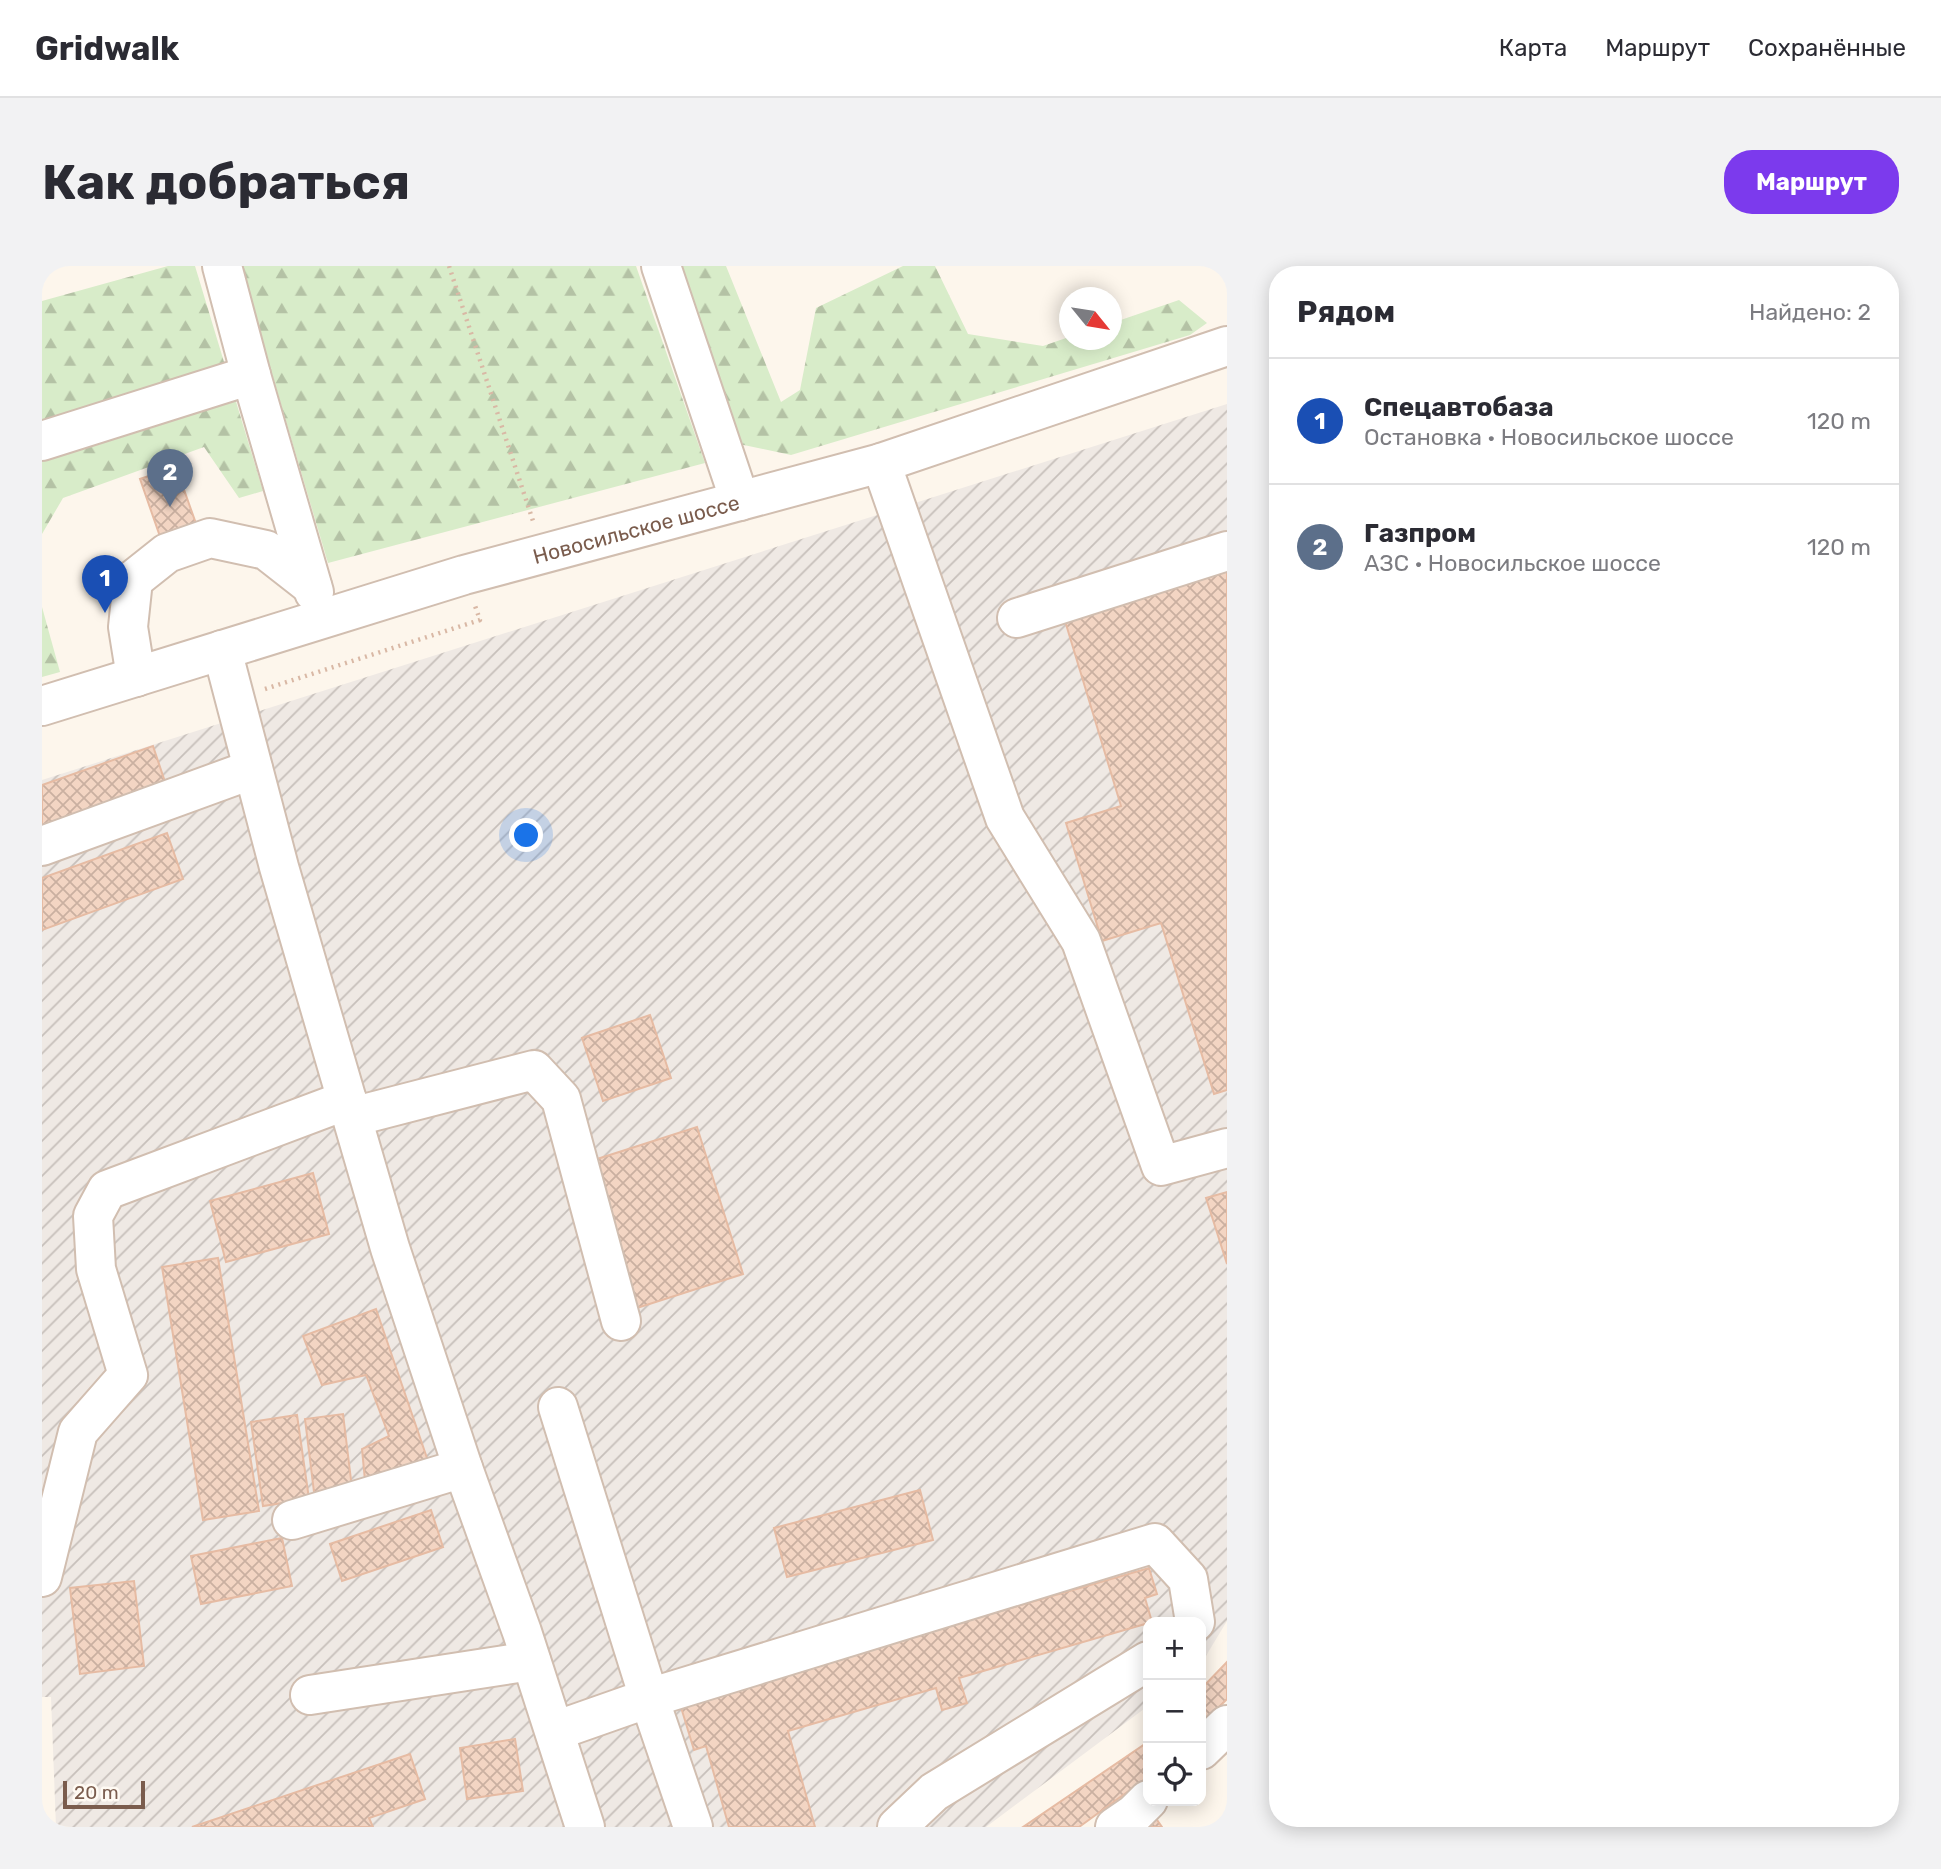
<!DOCTYPE html>
<html lang="ru">
<meta charset="utf-8">
<style>
body{margin:0;font-family:Rubik,sans-serif;background:#f2f2f3;color:#2b2b33}
.controls{position:absolute;right:21px;bottom:21px;display:grid;overflow:hidden;border-radius:14px;box-shadow:0 4px 18px #0003}
.controls button{width:63px;height:63px;display:grid;place-items:center;padding:0;border:0;border-bottom:2px solid #e1e1e2;background:#fff;color:#2b2b33;font:35px sans-serif}
.compass{position:absolute;left:1017px;top:21px;width:63px;height:63px;border-radius:50%;background:#fff;box-shadow:0 4px 18px #0003;rotate:120deg}
.scale{position:absolute;left:21px;bottom:18px;width:82px;box-sizing:border-box;padding-left:7px;border:4px solid #7a5c4d;border-top:0;font-size:19px;line-height:24px;white-space:nowrap;color:#7a5c4d;-webkit-text-stroke:5px #fffaf3;paint-order:stroke}
.you{position:absolute;left:485px;top:570px;width:24px;height:24px;margin:-18px;border:5px solid #fff;border-radius:50%;background:#1a73e8;box-shadow:0 0 0 10px #1a73e833}
.badge{display:grid;place-items:center;width:46px;height:46px;border-radius:50%;background:#7c3aed;color:#fff;font-size:23px;font-weight:700}
.pin{position:absolute;translate:-50% -58px;filter:drop-shadow(0 2px 4px #0008)}
.pin::after{content:'';position:absolute;top:37px;width:24px;height:21px;background:inherit;clip-path:polygon(0 0,100% 0,50% 100%)}
.list{margin:0;padding:0;list-style:none}
h2{display:flex;justify-content:space-between;align-items:center;height:91px;margin:0;padding:0 28px;font-size:30px}
h2 small{font-size:23px;font-weight:400;color:#7c7c81}
.list li{display:grid;grid-template-columns:46px 1fr auto;gap:21px;align-items:center;box-sizing:border-box;height:126px;padding:0 28px;border-top:2px solid #e1e1e2}
.list b{display:block;font-size:26px;white-space:nowrap}
.list p{margin:0;font-size:23px;white-space:nowrap;color:#7c7c81}
.list em{font-size:23px;font-style:normal;color:#7c7c81}
.icon{flex:none;width:38px;height:38px;fill:none;stroke:currentColor;stroke-width:2;stroke-linecap:round;stroke-linejoin:round}
.map{position:relative;flex:none;width:1185px;height:1561px;overflow:hidden;border-radius:28px}
header{display:flex;align-items:center;gap:42px;box-sizing:border-box;height:98px;padding:0 35px;background:#fff;border-bottom:2px solid #e1e1e2}
header strong{font-size:33px}
nav{display:flex;gap:38px;margin-inline-start:auto;font-size:24px}
.intro{display:flex;align-items:center;justify-content:space-between;box-sizing:border-box;height:168px;padding:0 42px}
h1{margin:0;font-size:49px}
.button{padding:18px 32px;border-radius:28px;background:#7c3aed;color:#fff;font-size:24px;font-weight:700}
main{display:flex;gap:42px;padding:0 42px}
aside{flex:1;background:#fff;border-radius:28px;box-shadow:0 4px 18px #0003}
.map>svg:first-child{display:block}
</style>
<header>
<strong>Gridwalk</strong>
<nav><a>Карта</a><a>Маршрут</a><a>Сохранённые</a></nav>
</header>
<div class="intro"><h1>Как добраться</h1><a class="button">Маршрут</a></div>
<main>
<div class="map">
<svg width="1185" height="1561" viewBox="0 0 1185 1561">
<defs>
<pattern id="industrial-furrows" width="10" height="10" patternUnits="userSpaceOnUse" patternTransform="scale(1.75)"><rect width="10" height="10" fill="#efe9e4"/><path d="M-1 1l2-2M0 10L10 0M9 11l2-2" fill="none" stroke="#c7c0bb"/></pattern>
<pattern id="forest-firs" width="22" height="20" patternUnits="userSpaceOnUse" patternTransform="scale(1.75)"><rect width="22" height="20" fill="#d8ecc9"/><path d="M5 1l3.5 6h-7zM16 11l3.5 6h-7z" fill="#b4c2a5"/></pattern>
<pattern id="building-cross-hatch" width="8" height="8" patternUnits="userSpaceOnUse" patternTransform="scale(1.75)"><rect width="8" height="8" fill="#f3d5c3"/><path d="M0 0l8 8M0 8l8-8" fill="none" stroke="#cab0a1"/></pattern>
</defs>
<rect width="100%" height="100%" fill="#fdf6ec"/>
<!-- industrial -->
<path fill="url(#industrial-furrows)" d="M1185 138V1355L1159 1398V1356H1106V1440L944 1561H14L9 1431H0V514Z"/>
<!-- forest -->
<g fill="url(#forest-firs)">
<path d="M126 0H153L221 225 197 232 162 181 21 232 0 268V35Z"/>
<path d="M198 0H594L663 197 286 297Z"/>
<path d="M637 0H684L739 136 758 124 774 42 861 0H893L926 68 1001 80 1027 71 1028 74H1070V57L1137 34 1165 57 1148 69 749 189 697 178Z"/>
<path d="M0 341 18 406 0 411Z"/>
</g>
<!-- building -->
<g fill="url(#building-cross-hatch)" stroke="#e6bba3" stroke-width="2">
<path d="M134 201 158 269 122 282 98 213Z"/>
<path d="M1185 305V824L1172 828 1119 657 1060 675 1024 557 1079 540 1023 355Z"/>
<path d="M111 480 124 519 0 563V519Z"/>
<path d="M125 567 141 613 0 664V612Z"/>
<path d="M608 749 629 812 561 835 540 772Z"/>
<path d="M655 861 701 1008 595 1042 549 895Z"/>
<path d="M271 907 287 968 184 996 168 935Z"/>
<path d="M1185 926V998L1164 932Z"/>
<path d="M176 992 217 1245 161 1254 120 1001Z"/>
<path d="M334 1043 387 1198 324 1225 320 1183 347 1170 324 1109 280 1119 261 1070Z"/>
<path d="M301 1148 310 1222 272 1226 263 1153Z"/>
<path d="M255 1149 267 1233 221 1240 209 1156Z"/>
<path d="M878 1224 891 1274 745 1311 732 1262Z"/>
<path d="M389 1244 401 1281 300 1315 288 1278Z"/>
<path d="M240 1272 250 1320 159 1338 149 1290Z"/>
<path d="M1107 1302 1115 1328 1103 1332 1110 1356 917 1412 925 1437 900 1444 894 1422 746 1465 773 1561H687L664 1480 652 1484 638 1438Z"/>
<path d="M92 1315 102 1400 38 1408 28 1322Z"/>
<path d="M1185 1396V1433L1159 1459V1423Z"/>
<path d="M473 1473 481 1525 425 1533 418 1482Z"/>
<path d="M1106 1476V1511L1037 1561H981Z"/>
<path d="M368 1488 383 1533 327 1552 331 1561H150Z"/>
<path d="M1113 1551 1120 1561H1099Z"/>
</g>
<g fill="none" stroke-linecap="round" stroke-linejoin="round">
<defs>
<g id="minor">
<path d="M619 0 698 235"/>
<path d="M209 109 272 326"/>
<path d="M0 175 209 109 180 0"/>
<path d="M839 197 963 552 1039 675 1119 900 1185 882"/>
<path d="M975 352 1185 285"/>
<path d="M180 384 237 601 348 982 421 1202 480 1366 543 1561"/>
<path d="M94 411 86 361 91 314 125 287 168 272 224 284 270 320"/>
<path id="s1" d="M0 440 422 309 839 197 1185 80"/>
<path d="M0 580 211 503"/>
<path d="M310 851 492 804 519 833 579 1055"/>
<path d="M250 1254 421 1202"/>
<path d="M0 1311 36 1166 86 1109 54 1003 51 950 65 924 305 834"/>
<path d="M268 1429 489 1395"/>
<path d="M513 1465 607 1432 516 1141"/>
<path d="M1159 1484 1185 1459"/>
<path d="M651 1561 607 1432 1113 1277 1146 1313 1153 1356"/>
<path d="M855 1561 892 1526 1106 1395"/>
<path d="M1073 1561 1092 1548 1106 1534"/>
</g>
</defs>
<!-- minor casing -->
<use href="#minor" stroke="#d1beb0" stroke-width="42"/>
<!-- path -->
<g stroke="#d9b8a5" stroke-width="4.5" stroke-dasharray="2 5" stroke-linecap="butt">
<path d="M407 0 491 255 488 256"/>
<path d="M223 423 438 354 432 337"/>
</g>
<!-- minor -->
<use href="#minor" stroke="#fff" stroke-width="38"/>
</g>
<g text-anchor="middle" dominant-baseline="central" stroke-width="5" stroke-linejoin="round" paint-order="stroke">
<!-- street labels -->
<g font-size="21" fill="#7a5c4d" stroke="#fffaf3">
<text stroke="none"><textPath href="#s1" startOffset="620">Новосильское шоссе</textPath></text>
</g>
</g>
</svg>
<div class="controls">
<button>+</button>
<button>−</button>
<button><svg class="icon" aria-label="locate" viewBox="0 0 24 24"><circle cx="12" cy="12" r="6"/><path d="M12 2v4M12 18v4M2 12h4M18 12h4"/></svg></button>
</div>
<svg class="compass" viewBox="-18 -18 36 36"><path d="M0-13l5 13h-10z" fill="#e53935"/><path d="M0 13l5-13h-10z" fill="#7c7c81"/></svg>
<div class="scale">20 m</div>
<div class="you"></div>
<div class="pin badge" style="left:63px;top:347px;background:#1a4fb4">1</div>
<div class="pin badge" style="left:128px;top:241px;background:#5c6f8a">2</div>
</div>
<aside>
<h2>Рядом<small>Найдено: 2</small></h2>
<ul class="list">
<li><span class="badge" style="background:#1a4fb4">1</span><div><b>Спецавтобаза</b><p>Остановка · Новосильское шоссе</p></div><em>120 m</em></li>
<li><span class="badge" style="background:#5c6f8a">2</span><div><b>Газпром</b><p>АЗС · Новосильское шоссе</p></div><em>120 m</em></li>
</ul>
</aside>
</main>
